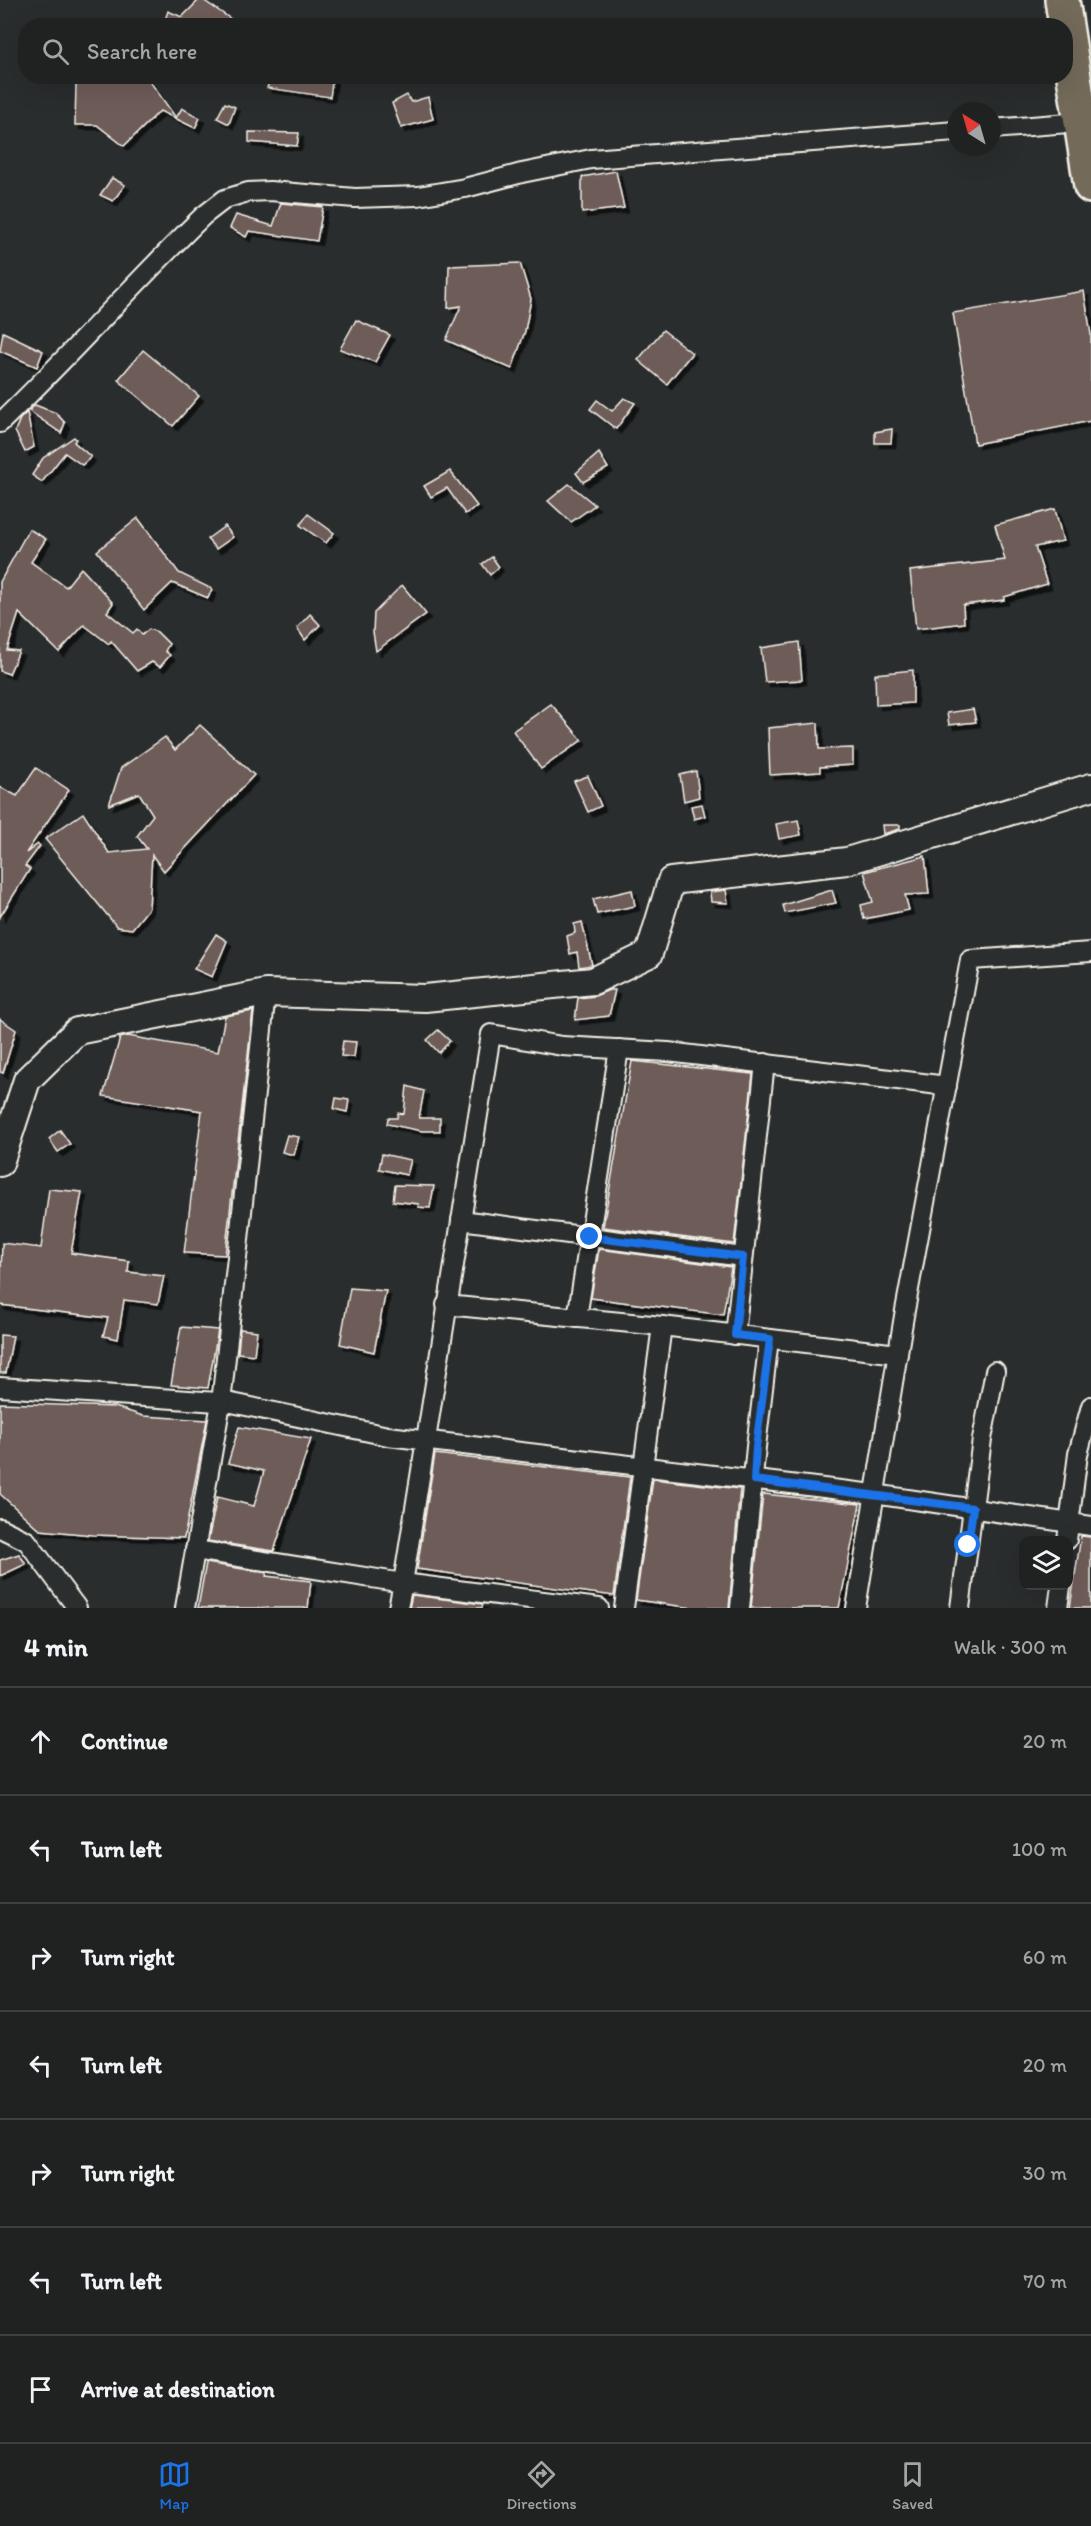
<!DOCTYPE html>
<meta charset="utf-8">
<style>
body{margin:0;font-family:Itim,sans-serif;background:#282a2a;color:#f1f3f6}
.controls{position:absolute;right:18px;bottom:18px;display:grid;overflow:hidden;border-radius:12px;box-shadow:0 6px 24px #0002}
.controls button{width:54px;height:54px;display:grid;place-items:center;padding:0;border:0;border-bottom:2px solid #3d3f40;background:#202222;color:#f1f3f6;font:30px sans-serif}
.compass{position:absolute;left:947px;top:102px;width:54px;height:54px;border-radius:50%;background:#202222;box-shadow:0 6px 24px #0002;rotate:323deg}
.stop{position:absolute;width:18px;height:18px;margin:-14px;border:4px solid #1a73e8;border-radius:50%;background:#fff}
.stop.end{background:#1a73e8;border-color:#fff;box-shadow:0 2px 6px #0008}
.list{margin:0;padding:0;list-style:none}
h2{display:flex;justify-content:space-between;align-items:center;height:78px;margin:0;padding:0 24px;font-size:26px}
h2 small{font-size:20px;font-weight:400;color:#a2a4a5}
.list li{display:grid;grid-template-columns:39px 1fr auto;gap:18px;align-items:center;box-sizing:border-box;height:108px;padding:0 24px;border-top:2px solid #3d3f40}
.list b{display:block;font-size:22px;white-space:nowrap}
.list em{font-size:20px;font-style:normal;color:#a2a4a5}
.icon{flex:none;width:33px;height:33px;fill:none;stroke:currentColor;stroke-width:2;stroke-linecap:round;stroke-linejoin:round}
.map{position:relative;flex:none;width:1091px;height:1608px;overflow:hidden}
.search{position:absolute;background:#202222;box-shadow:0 6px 24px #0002;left:18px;right:18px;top:18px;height:66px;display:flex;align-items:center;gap:15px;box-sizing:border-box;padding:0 21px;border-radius:24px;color:#a2a4a5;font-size:22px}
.sheet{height:834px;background:#202222}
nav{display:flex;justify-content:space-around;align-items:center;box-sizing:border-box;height:84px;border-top:2px solid #3d3f40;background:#202222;font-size:16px;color:#a2a4a5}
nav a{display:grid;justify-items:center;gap:3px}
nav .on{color:#1a73e8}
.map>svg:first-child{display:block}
</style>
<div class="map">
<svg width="1091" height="1608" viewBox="0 0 1091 1608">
<defs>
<filter id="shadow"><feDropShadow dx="4.5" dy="4.5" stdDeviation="0" flood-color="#0009"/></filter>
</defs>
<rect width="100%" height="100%" fill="#2a2d2e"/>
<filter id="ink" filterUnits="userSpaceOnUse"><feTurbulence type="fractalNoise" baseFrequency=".0167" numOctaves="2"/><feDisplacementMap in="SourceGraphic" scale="12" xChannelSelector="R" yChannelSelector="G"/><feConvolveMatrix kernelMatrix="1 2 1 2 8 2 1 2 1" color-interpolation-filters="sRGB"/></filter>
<g filter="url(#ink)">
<!-- building -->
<g fill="#6e5b59" stroke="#f4f1e8" stroke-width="1.5" filter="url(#shadow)">
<path d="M199 0H203L241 26H163L168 11 182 17Z"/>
<path d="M136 76H146L176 118 182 108 200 118 195 128 160 111 124 146 97 125H75L76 84Z"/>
<path d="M271 76H333L330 97 267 88Z"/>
<path d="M407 95 411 102 428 97 433 119 401 128 392 103Z"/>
<path d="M225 103 235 107 229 124 217 118Z"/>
<path d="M249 132 299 133 297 146 249 142Z"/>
<path d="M616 171 624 208 582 213V177Z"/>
<path d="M112 178 125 185 113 201 100 195Z"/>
<path d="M281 203 323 207 317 241 249 231 246 237 230 228 236 215 273 226Z"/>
<path d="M520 263 531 299 525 331 512 369 446 340 461 306 448 308 449 266Z"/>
<path d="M1084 291 1091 335V421L975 444 953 313Z"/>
<path d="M356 320 390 335 375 362 340 349Z"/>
<path d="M663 330 692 353 667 384 638 360Z"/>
<path d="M3 332 43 351 37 367 0 351Z"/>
<path d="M143 350 199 396 173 426 118 380Z"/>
<path d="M624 398 635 403 616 429 590 409 597 400 612 411Z"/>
<path d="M35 405 56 413 65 423 61 433 29 411Z"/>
<path d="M27 412 34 447 25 452 15 431 20 419Z"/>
<path d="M892 429 891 443H875V432Z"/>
<path d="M74 437 76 439 74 442 91 457 82 465 65 453 42 482 32 475 43 458Z"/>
<path d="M599 453 608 468 583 482 576 473Z"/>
<path d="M450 471 477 506 465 514 447 488 431 497 424 486Z"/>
<path d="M569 484 595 505 571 522 548 501Z"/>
<path d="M1055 509 1063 541 1035 547 1047 584 1004 597V600L963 605 964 623 916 629 910 571 1005 560 995 525Z"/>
<path d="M308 514 334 533 326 543 300 525Z"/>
<path d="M138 518 179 573 212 589 208 598 172 583 144 610 97 551Z"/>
<path d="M225 526 233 537 216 549 207 539Z"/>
<path d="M29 529 46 539 31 562 66 587 81 568 113 603 107 612 133 633 137 629 142 635 149 629 157 632 169 644 165 651 170 655 160 667 152 662 137 671 111 641 109 644 84 625 59 652 19 613 7 650 19 651 9 674 0 671V582Z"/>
<path d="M492 557 499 567 490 575 482 564Z"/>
<path d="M402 585 426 614 376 651 373 632 374 613Z"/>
<path d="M310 614 320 625 305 640 297 628Z"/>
<path d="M799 642 802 680 765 682 761 648Z"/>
<path d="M913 670V703L876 705 875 674Z"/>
<path d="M551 704 582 740 541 769 513 731Z"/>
<path d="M973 709 976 722 949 725 947 713Z"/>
<path d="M818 723 819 749 853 748V765L820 767V772L770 775 768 728Z"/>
<path d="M200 725 254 775 164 871 152 855 149 908 132 929 117 927 45 839 83 813 109 853 147 849 137 836 153 815 139 793 109 805 121 768 165 737 175 750Z"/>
<path d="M36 768 69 790 26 853 38 844 40 846 25 866 30 869 0 917V787L17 796Z"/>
<path d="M696 771 699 797 684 801 680 775Z"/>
<path d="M588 776 601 806 588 812 574 781Z"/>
<path d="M702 804 705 816 694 819 691 806Z"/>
<path d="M798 820 801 835 779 839 776 824Z"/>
<path d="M882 825H900V829L883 834Z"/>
<path d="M925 856 929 894 905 895 909 910 864 919 861 905 873 902 864 872Z"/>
<path d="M632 890 635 906 597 914 593 899Z"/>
<path d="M726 890 728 903 711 902 710 892Z"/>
<path d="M832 890 836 903 785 913 783 905Z"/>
<path d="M582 922 592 965 579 967 577 952 570 954 567 936 575 933 574 924Z"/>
<path d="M216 934 227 941 212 977 194 969Z"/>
<path d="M609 990H615L609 1016 575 1020 578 998 595 996Z"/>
<path d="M253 1011 225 1255 184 1253 202 1111 103 1096 120 1038 128 1036 218 1052 225 1016Z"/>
<path d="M0 1019 16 1030 3 1073 0 1072Z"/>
<path d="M438 1030 450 1041 439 1053 427 1040Z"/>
<path d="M343 1041 356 1042 354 1057 341 1056Z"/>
<path d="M632 1061 753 1074 734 1244 603 1227Z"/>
<path d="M407 1086 424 1091 419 1118H440V1131H422L387 1124 388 1118H397L398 1113 404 1114Z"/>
<path d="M336 1098 349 1100 347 1112 334 1109Z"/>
<path d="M60 1130 70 1144 58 1152 49 1139Z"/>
<path d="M287 1135 299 1137 294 1155 282 1152Z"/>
<path d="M382 1154 411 1160 407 1175 379 1169Z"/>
<path d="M395 1185 434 1186 430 1208 418 1207 419 1204 393 1201Z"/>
<path d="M49 1189 82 1192 71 1253 129 1261 128 1272 164 1276 158 1304 124 1300 118 1339 103 1336 108 1318 0 1305 2 1243 41 1248Z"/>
<path d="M599 1249 731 1267 723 1315 591 1298Z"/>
<path d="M350 1288 386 1291 374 1352 340 1344Z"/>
<path d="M181 1327 218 1330 208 1388 171 1385Z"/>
<path d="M240 1329 257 1331 254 1355 238 1353Z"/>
<path d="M0 1335 13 1336 6 1373H0Z"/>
<path d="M0 1403 115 1407 143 1416 207 1420 184 1538 93 1535 40 1530 0 1494Z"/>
<path d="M239 1427 311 1439 274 1551 208 1541 217 1497 254 1506 264 1471 228 1463Z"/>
<path d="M435 1454 630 1477 614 1596 417 1569Z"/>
<path d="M653 1479 740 1489 729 1608H693L636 1600Z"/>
<path d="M763 1494 860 1504 839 1608H751Z"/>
<path d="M1081 1536 1091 1537V1608H1070Z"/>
<path d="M19 1554 26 1564 0 1576V1560Z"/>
<path d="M206 1563 267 1573 266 1576 311 1581 308 1608H198Z"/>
<path d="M412 1595 483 1604 482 1608H409Z"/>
</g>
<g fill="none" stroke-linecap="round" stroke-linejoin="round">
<defs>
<g id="street">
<path d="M992 129 1081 122"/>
<path d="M0 423C70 356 134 283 203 216L225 199 248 192 270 191 355 198 418 196 465 188 522 173 591 159 956 131"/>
<path d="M461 1220 743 1257"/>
<path d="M446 1305 662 1326 898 1354"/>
<path d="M577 1318 619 1049"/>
<path d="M735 1335 765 1063"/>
<path d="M0 1387 232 1403 388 1436 874 1494 1091 1526"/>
<path d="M0 1528 27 1541 77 1608"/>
<path d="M1067 1540 1078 1454 1091 1406"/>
<path d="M195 1550 403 1583 491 1034 562 1046 668 1052 947 1086"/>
<path d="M185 1608 221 1403 266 993"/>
<path d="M398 1608 403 1583 599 1608"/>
<path d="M624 1608 662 1326"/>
<path d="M740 1608 756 1447 769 1339"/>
<path d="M856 1608 904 1316 970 960 1091 952"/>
<path d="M960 1608 982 1439 995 1371"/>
<path d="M1058 1608 1061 1586"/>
</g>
<path id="secondary" d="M0 1163 27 1080 77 1031 266 993 425 998 593 981 649 954 671 881 847 861 1091 787"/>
<path id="highway" d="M1062 0 1091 186"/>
</defs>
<!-- street casing -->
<use href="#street" stroke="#f4f1e8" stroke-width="22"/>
<!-- secondary casing -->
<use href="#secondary" stroke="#f4f1e8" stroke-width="30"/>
<!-- highway casing -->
<use href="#highway" stroke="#f4f1e8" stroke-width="38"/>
<!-- street -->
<use href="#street" stroke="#2a2d2e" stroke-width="18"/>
<!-- secondary -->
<use href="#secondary" stroke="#2a2d2e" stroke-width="26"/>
<!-- highway -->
<use href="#highway" stroke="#736b5a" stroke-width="33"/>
</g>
</g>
<g fill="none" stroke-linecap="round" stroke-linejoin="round" filter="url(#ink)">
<!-- route -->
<path stroke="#1a73e8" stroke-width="8" d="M590 1237 743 1257 735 1335 770 1339 756 1447 754 1480 973 1508 968 1545"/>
</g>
</svg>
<div class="controls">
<button><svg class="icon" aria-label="layers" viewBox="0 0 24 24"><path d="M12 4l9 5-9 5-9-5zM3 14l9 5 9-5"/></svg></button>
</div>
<svg class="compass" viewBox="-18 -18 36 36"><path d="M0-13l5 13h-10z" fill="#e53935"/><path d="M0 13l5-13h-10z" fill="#a2a4a5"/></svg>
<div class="stop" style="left:968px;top:1545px"></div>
<div class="stop end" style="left:590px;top:1237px"></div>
<div class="search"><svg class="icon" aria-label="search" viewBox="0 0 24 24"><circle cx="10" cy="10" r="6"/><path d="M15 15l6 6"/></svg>Search here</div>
</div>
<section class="sheet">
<h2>4 min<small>Walk · 300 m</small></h2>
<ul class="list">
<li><svg class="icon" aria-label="ahead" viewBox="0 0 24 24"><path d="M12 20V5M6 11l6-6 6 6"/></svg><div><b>Continue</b></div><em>20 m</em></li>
<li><svg class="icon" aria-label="left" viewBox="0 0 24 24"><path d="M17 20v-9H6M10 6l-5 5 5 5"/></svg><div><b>Turn left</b></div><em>100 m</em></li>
<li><svg class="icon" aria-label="right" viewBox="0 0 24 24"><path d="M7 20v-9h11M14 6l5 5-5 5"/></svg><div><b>Turn right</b></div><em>60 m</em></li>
<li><svg class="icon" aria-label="left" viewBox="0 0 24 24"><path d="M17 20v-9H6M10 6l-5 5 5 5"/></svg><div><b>Turn left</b></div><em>20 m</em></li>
<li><svg class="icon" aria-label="right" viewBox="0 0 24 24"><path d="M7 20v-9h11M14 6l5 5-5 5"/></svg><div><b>Turn right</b></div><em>30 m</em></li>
<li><svg class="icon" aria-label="left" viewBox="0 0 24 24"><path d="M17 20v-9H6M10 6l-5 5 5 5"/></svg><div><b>Turn left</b></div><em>70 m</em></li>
<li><svg class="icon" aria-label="arrive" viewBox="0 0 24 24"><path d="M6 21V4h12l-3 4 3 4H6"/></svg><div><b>Arrive at destination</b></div></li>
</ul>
</section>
<nav>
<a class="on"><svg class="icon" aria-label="map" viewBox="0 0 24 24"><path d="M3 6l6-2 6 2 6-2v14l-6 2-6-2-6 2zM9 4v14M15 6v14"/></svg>Map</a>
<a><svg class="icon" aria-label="directions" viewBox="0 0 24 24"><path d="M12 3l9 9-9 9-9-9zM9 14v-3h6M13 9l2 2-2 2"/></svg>Directions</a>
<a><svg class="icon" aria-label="saved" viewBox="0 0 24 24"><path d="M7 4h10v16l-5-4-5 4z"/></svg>Saved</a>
</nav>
